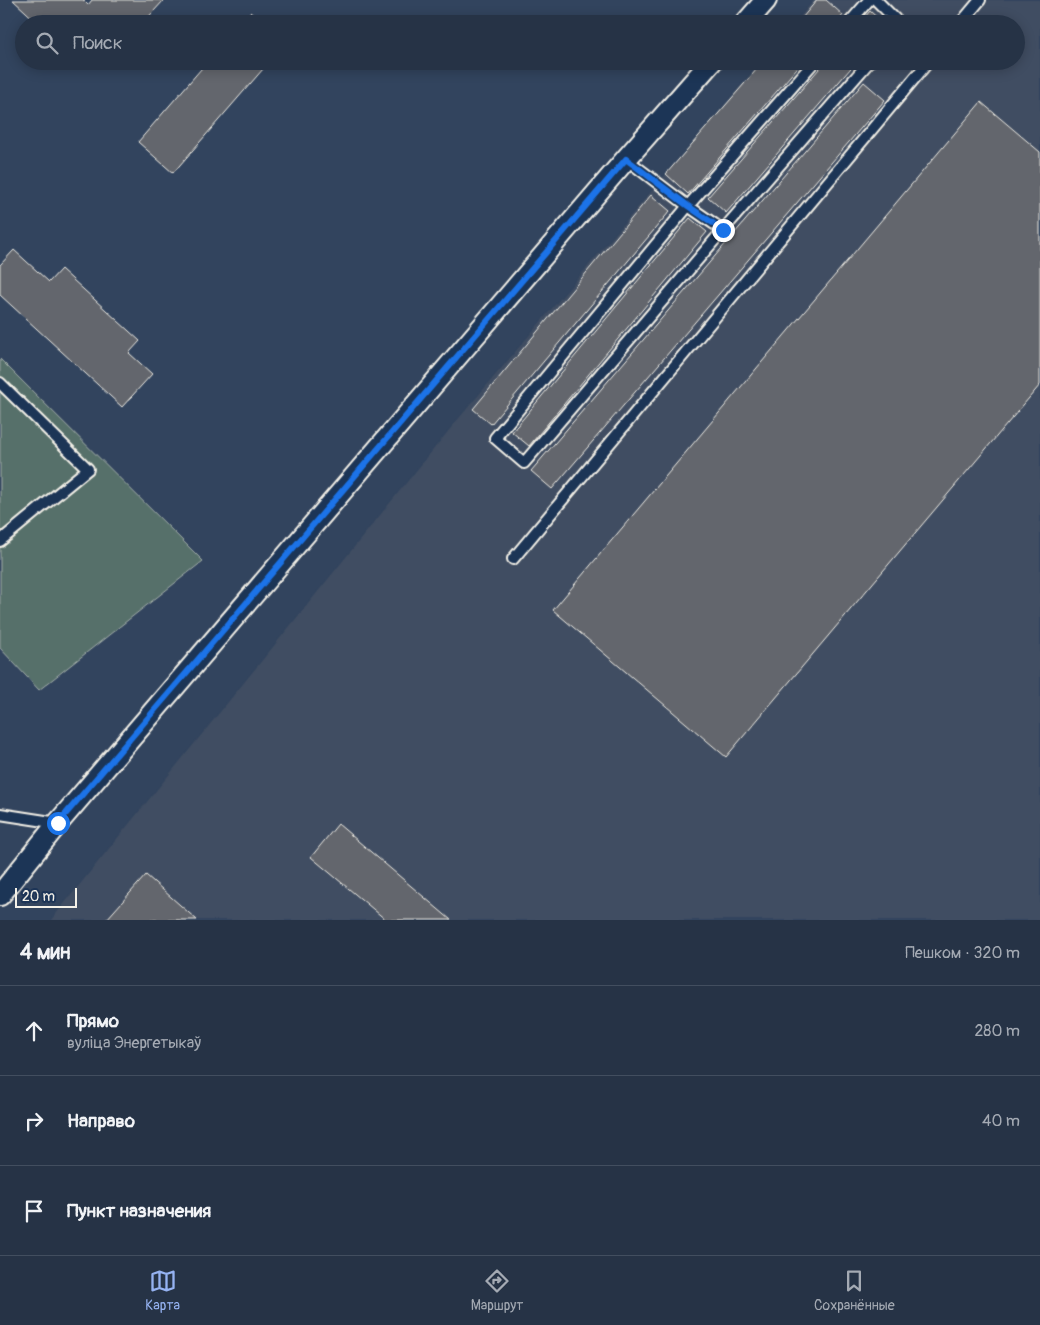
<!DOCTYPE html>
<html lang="ru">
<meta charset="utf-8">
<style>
body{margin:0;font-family:Pangolin,sans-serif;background:#323f51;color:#f1f3f6}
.scale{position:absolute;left:15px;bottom:12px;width:62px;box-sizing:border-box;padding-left:5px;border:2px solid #f4f1e8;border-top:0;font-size:14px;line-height:18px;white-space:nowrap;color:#f4f1e8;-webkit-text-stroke:4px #1d3557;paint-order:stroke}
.stop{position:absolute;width:15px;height:15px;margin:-11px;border:4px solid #1a73e8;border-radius:50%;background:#fff}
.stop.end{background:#1a73e8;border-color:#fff;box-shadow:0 1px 5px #0008}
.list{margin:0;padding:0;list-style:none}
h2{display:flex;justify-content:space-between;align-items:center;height:65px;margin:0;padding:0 20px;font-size:21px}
h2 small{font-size:16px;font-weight:400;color:#a4aab3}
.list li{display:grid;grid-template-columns:32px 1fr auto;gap:15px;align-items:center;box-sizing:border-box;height:90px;padding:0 20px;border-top:1px solid #424e5f}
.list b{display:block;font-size:19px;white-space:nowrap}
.list p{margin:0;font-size:16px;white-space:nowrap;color:#a4aab3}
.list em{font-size:16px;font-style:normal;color:#a4aab3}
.icon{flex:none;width:28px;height:28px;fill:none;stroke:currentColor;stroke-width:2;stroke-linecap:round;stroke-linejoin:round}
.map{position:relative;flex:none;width:1040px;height:920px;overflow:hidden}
.search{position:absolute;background:#263346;box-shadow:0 2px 12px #0003;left:15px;right:15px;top:15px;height:55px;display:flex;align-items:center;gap:12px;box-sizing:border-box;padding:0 18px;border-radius:28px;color:#a4aab3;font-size:19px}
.sheet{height:335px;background:#263346}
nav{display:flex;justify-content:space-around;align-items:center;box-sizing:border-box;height:70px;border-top:1px solid #424e5f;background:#263346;font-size:14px;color:#a4aab3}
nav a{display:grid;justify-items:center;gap:2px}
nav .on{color:#95b2f1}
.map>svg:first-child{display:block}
</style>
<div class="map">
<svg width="1040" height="920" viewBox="0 0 1040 920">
<rect width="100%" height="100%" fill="#32445e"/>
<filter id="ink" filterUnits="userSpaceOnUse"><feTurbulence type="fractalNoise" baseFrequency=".02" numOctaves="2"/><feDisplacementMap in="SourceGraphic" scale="10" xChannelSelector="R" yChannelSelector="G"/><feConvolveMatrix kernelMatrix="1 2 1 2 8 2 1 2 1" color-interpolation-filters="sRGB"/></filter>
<g filter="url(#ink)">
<!-- built -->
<path fill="#414e62" d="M814 0H1040V920H51L455 423 762 61H1016V24H794Z"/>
<!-- green -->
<path fill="#566f6b" stroke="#a5b0aa" d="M0 359 203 561 39 690 0 648Z"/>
<!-- building -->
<g fill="#63666d" stroke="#f4f1e8">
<path d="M13 0H83L88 5 92 0H164L142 24H39Z"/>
<path d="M817 0H826L843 15 836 24H797Z"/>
<path d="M870 11 884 24H859Z"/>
<path d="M250 12 264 24H240Z"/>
<path d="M98 61H109L104 67Z"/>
<path d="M208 61H270L173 173 138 142Z"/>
<path d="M764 61H803L688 194 666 174Z"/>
<path d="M826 61H857L726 213 708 197Z"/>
<path d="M864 82 885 100 552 489 531 471Z"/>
<path d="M981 102 1040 152V385L726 757 553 610Z"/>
<path d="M651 195 670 211 491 424 473 409Z"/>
<path d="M690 218 707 232 529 446 512 432Z"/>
<path d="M14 250 49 282 61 269 140 341 129 353 152 374 122 407 0 295V265Z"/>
<path d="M338 824 451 920H386L311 857Z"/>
<path d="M146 875 197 920H106Z"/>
</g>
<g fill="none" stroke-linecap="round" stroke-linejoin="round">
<defs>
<g id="service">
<path d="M876 0 900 24"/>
<path d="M848 24 869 0"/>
<path d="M960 24 980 0"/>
<path d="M626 159 688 206 723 230 524 463 495 438 688 206 815 61"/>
<path d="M723 230 870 61"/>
<path d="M0 383 88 469 0 541"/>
<path d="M513 559 929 61"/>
<path d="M0 814 58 823"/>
</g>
<g id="minor">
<path d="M745 24 766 0"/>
<path d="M0 895 58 823 626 159 712 61"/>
</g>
</defs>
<!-- service casing -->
<use href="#service" stroke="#f4f1e8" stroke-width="14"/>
<!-- minor casing -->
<use href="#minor" stroke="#f4f1e8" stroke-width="24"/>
<!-- service -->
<use href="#service" stroke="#1d3557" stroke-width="10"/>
<!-- minor -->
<use href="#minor" stroke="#1d3557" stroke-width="20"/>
</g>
</g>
<g fill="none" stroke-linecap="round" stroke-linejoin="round" filter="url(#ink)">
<!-- route -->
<path stroke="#1a73e8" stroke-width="6" d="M58 823 626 159 688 206 723 230"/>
</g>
</svg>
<div class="scale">20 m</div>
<div class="stop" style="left:58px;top:823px"></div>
<div class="stop end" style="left:723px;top:230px"></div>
<div class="search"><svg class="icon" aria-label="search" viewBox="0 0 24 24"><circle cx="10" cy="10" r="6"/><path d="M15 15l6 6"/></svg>Поиск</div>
</div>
<section class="sheet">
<h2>4 мин<small>Пешком · 320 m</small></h2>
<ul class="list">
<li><svg class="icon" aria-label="ahead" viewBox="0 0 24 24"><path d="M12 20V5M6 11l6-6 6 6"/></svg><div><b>Прямо</b><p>вуліца Энергетыкаў</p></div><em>280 m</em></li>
<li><svg class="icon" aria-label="right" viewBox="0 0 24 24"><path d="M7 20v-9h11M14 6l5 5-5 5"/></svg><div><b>Направо</b></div><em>40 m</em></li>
<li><svg class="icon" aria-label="arrive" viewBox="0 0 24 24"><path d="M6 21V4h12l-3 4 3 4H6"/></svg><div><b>Пункт назначения</b></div></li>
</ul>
</section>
<nav>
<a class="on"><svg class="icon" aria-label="map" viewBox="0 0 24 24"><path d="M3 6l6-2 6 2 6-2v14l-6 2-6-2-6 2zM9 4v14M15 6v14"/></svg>Карта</a>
<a><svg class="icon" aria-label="directions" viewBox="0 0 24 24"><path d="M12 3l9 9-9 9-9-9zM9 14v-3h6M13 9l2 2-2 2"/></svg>Маршрут</a>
<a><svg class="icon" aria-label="saved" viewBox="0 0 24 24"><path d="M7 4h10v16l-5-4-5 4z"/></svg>Сохранённые</a>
</nav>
